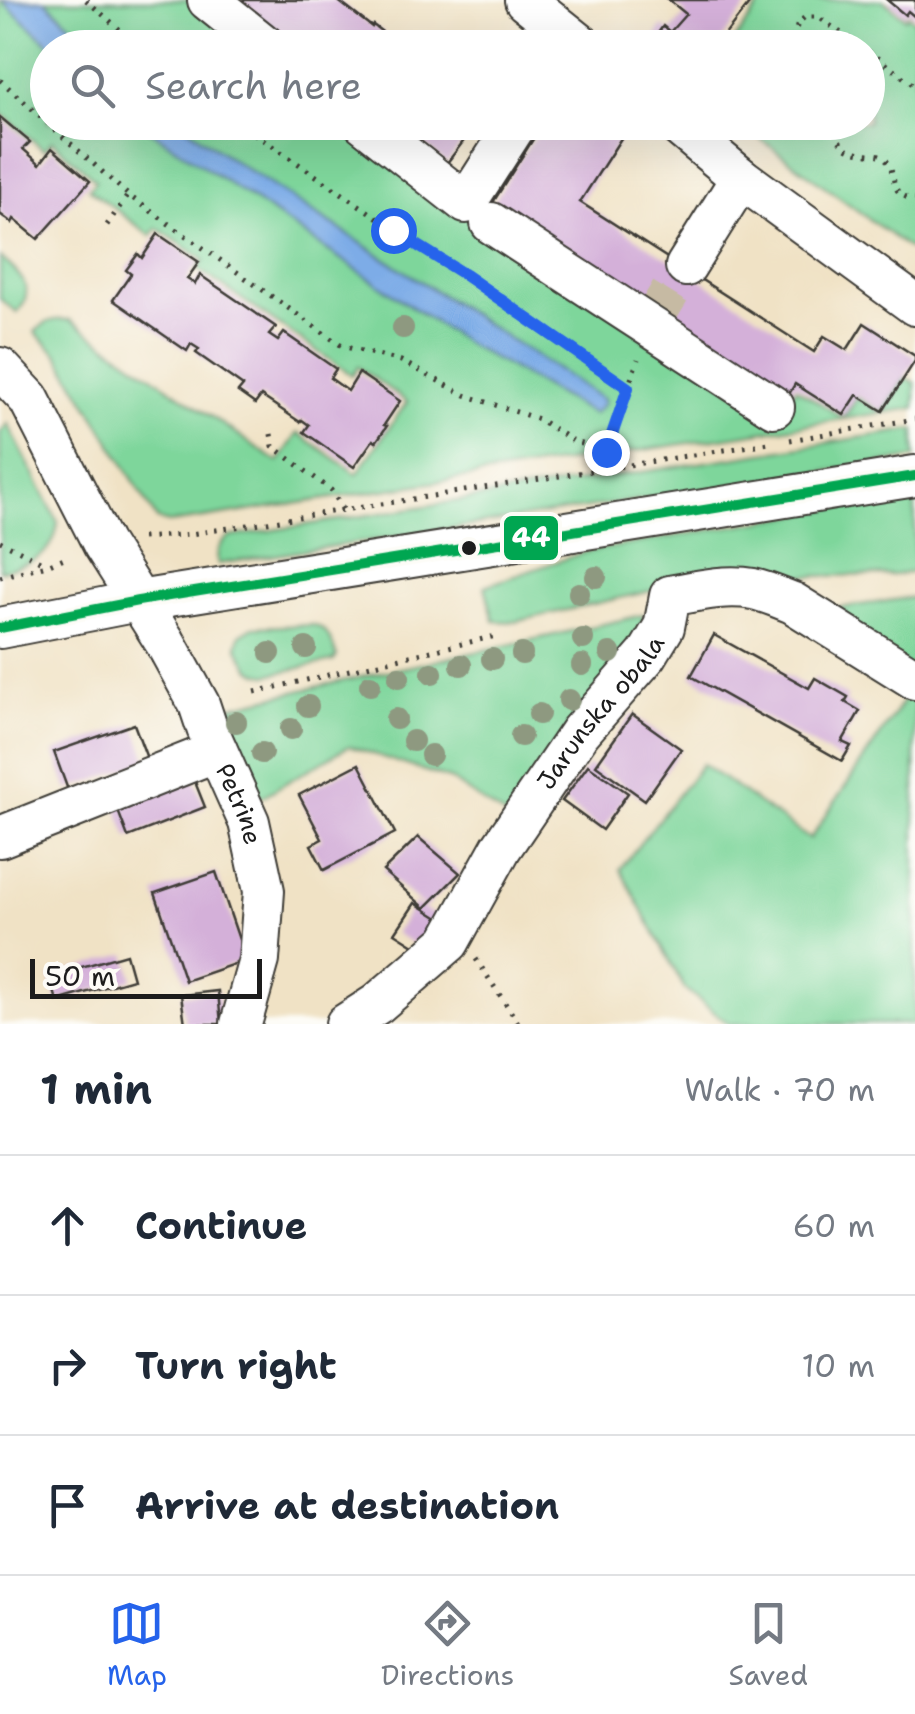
<!DOCTYPE html>
<meta charset="utf-8">
<style>
body{margin:0;font-family:"Shantell Sans",sans-serif;background:#f6f6f7;color:#1f2937}
.scale{position:absolute;left:30px;bottom:25px;width:232px;box-sizing:border-box;padding-left:10px;border:5px solid #1c1c1c;border-top:0;font-size:28px;line-height:35px;white-space:nowrap;color:#1c1c1c;-webkit-text-stroke:8px #fdfcf7;paint-order:stroke}
.stop{position:absolute;width:30px;height:30px;margin:-22px;border:8px solid #2563eb;border-radius:50%;background:#fff}
.stop.end{background:#2563eb;border-color:#fff;box-shadow:0 2px 10px #0008}
.list{margin:0;padding:0;list-style:none}
h2{display:flex;justify-content:space-between;align-items:center;height:130px;margin:0;padding:0 40px;font-size:42px}
h2 small{font-size:32px;font-weight:400;color:#747a83}
.list li{display:grid;grid-template-columns:65px 1fr auto;gap:30px;align-items:center;box-sizing:border-box;height:140px;padding:0 40px;border-top:2px solid #e0e1e3}
.list b{display:block;font-size:38px;white-space:nowrap}
.list em{font-size:32px;font-style:normal;color:#747a83}
.icon{flex:none;width:55px;height:55px;fill:none;stroke:currentColor;stroke-width:2;stroke-linecap:round;stroke-linejoin:round}
.map{position:relative;flex:none;width:915px;height:1024px;overflow:hidden}
.search{position:absolute;background:#fff;box-shadow:0 10px 40px #0002;left:30px;right:30px;top:30px;height:110px;display:flex;align-items:center;gap:25px;box-sizing:border-box;padding:0 35px;border-radius:55px;color:#747a83;font-size:38px}
.sheet{height:550px;background:#fff}
nav{display:flex;justify-content:space-around;align-items:center;box-sizing:border-box;height:140px;border-top:2px solid #e0e1e3;background:#fff;font-size:28px;color:#747a83}
nav a{display:grid;justify-items:center;gap:5px}
nav .on{color:#2563eb}
.map>svg:first-child{display:block}
</style>
<div class="map">
<svg width="915" height="1024" viewBox="0 0 915 1024">
<rect width="100%" height="100%" fill="#fdfcf7"/>
<filter id="ink" filterUnits="userSpaceOnUse"><feTurbulence type="fractalNoise" baseFrequency=".01" numOctaves="2"/><feDisplacementMap in="SourceGraphic" scale="20" xChannelSelector="R" yChannelSelector="G"/><feConvolveMatrix kernelMatrix="1 2 1 2 8 2 1 2 1" color-interpolation-filters="sRGB"/></filter>
<filter id="wash" filterUnits="userSpaceOnUse"><feTurbulence type="fractalNoise" baseFrequency=".0048" numOctaves="4" result="noise"/><feDisplacementMap in="SourceGraphic" scale="40" xChannelSelector="R" yChannelSelector="G"/><feGaussianBlur stdDeviation="2.25" result="paint"/><feColorMatrix in="noise" values="0 0 0 0 0 0 0 0 0 0 0 0 0 0 0 0 0 1.4 0 .05"/><feComposite in="paint" operator="in"/></filter>
<g filter="url(#wash)">
<rect width="100%" height="100%" fill="#f0e2c5"/>
<!-- green -->
<g fill="#7ed69b" stroke="#4d795c" stroke-width="2.5">
<path d="M0 0H188L249 47 48 48V122L345 123 775 419 796 388 844 418 857 398 883 413 905 378 915 382V408L184 521 169 523 157 520 58 355 35 332C46 321 54 318 70 320L278 462 298 433 357 474 407 402 358 367 352 375 198 269 204 260 157 228 151 236 89 189 96 180 52 141 44 150 0 112Z"/>
<path d="M764 0H883L905 18 908 15 915 21V253L739 123 868 122V48H742L734 41Z"/>
<path d="M0 257C19 273 38 289 17 313L0 299Z"/>
<path d="M8 424 58 522C55 557 30 564 0 571V433Z"/>
<path d="M915 429V458L218 564C215 552 220 543 229 537Z"/>
<path d="M915 494V572L895 575 738 577 673 586 514 622 494 621 485 586 585 552Z"/>
<path d="M915 597V676L832 609Z"/>
<path d="M643 615 645 631 510 820 449 779 349 746 260 798 225 708C364 675 504 647 643 615Z"/>
<path d="M314 625C328 629 332 643 337 656L334 661 267 675C249 673 245 661 237 646L240 635 253 627Z"/>
<path d="M908 694 915 698V1024H729L685 989 620 869 702 764 810 839Z"/>
</g>
<!-- water -->
<g fill="#7dace7" stroke="#4c6482" stroke-width="2.5">
<path d="M1 0H45L95 47H53Z"/>
<path d="M139 123H181L228 157 604 400 602 406 593 414 464 342Z"/>
</g>
<g id="blocks">
<!-- building -->
<g fill="#d4b0d9">
<path d="M240 0H337L372 27 373 25 385 34 378 45 382 48H301L290 39 285 45 253 20 257 13Z"/>
<path d="M669 0H752L721 40 731 48H647L663 26 670 32 686 14Z"/>
<path d="M887 0H915V17L908 11 905 15Z"/>
<path d="M0 117 30 142 23 149 40 164 52 148 90 181 38 239 14 219 12 223 0 214Z"/>
<path d="M396 122H478L447 163Z"/>
<path d="M544 122H611L625 132 580 202 814 352 824 336 847 350 864 323 915 356V361L883 411 857 395 844 415 795 384 786 399 490 207Z"/>
<path d="M158 234 199 262 187 279 195 284 200 275 276 327 269 335 278 341 284 333 336 369 330 378 348 391 359 373 400 401 384 425 387 426 376 442 373 440 354 467 304 432 309 425 302 420 300 422 261 396 255 404 238 392 243 386 196 353 199 349 191 344 187 351 113 300 131 274 126 270 138 254 142 258Z"/>
<path d="M714 635 809 688 815 678 848 697 845 702 860 711 842 742 851 746 842 761 691 676Z"/>
<path d="M632 714 681 749 645 800 596 765Z"/>
<path d="M134 724 148 761 68 790 54 752Z"/>
<path d="M359 764 395 833 324 870 311 845 322 839 299 795Z"/>
<path d="M588 765 628 793 602 830 562 801Z"/>
<path d="M191 772 205 807 128 837 115 803Z"/>
<path d="M418 837 460 873 425 908 383 871Z"/>
<path d="M216 872 246 960 185 981 155 893Z"/>
<path d="M415 903 442 920 422 950 395 933Z"/>
<path d="M126 954 133 979 57 1001 50 976Z"/>
<path d="M218 991 221 1024H185L181 995Z"/>
</g>
</g>
</g>
<g filter="url(#ink)">
<use href="#blocks" fill-opacity="0" stroke="#3c3a35" stroke-width="2.5"/>
<g fill="none" stroke-linecap="round" stroke-linejoin="round">
<!-- minor-tunnel -->
<path stroke="#c6baa3" stroke-width="40" stroke-dasharray="40 20" stroke-linecap="butt" d="M649 326 686 266"/>
<defs>
<g id="minor">
<path d="M208 0 268 48"/>
<path d="M525 0 585 48"/>
<path d="M363 122 466 203 518 122"/>
<path d="M674 122 741 178 915 305"/>
<path d="M491 223 774 407"/>
<path d="M686 266 741 178"/>
<path id="s1" d="M0 368 29 399 103 544 165 642 199 704 207 728 249 822 264 891 259 960 241 1024"/>
<path d="M0 628 138 601 915 476"/>
<path d="M0 837 217 751"/>
<path id="s2" d="M346 1024 377 1004 449 942 501 848 580 732 647 655 664 627 670 596C697 591 726 584 753 589 767 592 780 598 793 603L915 679"/>
</g>
</defs>
<!-- minor casing -->
<use href="#minor" stroke="#3c3a35" stroke-width="44"/>
<!-- path -->
<g stroke="#3c3a35" stroke-width="5" stroke-dasharray="2.5 8" stroke-linecap="butt">
<path d="M86 0 141 48"/>
<path d="M790 48 798 23 805 17H818L863 48"/>
<path d="M868 51 915 86"/>
<path d="M0 80 128 195 342 346 401 361 465 395 538 419 573 441 606 452"/>
<path d="M237 122 628 388"/>
<path d="M830 122C840 145 844 152 870 154 876 154 880 154 884 158 900 172 885 196 915 199"/>
<path d="M750 132 756 122"/>
<path d="M107 225 128 195"/>
<path d="M271 434 273 446 331 490 343 509"/>
<path d="M790 440 915 419"/>
<path d="M600 469 638 359"/>
<path d="M142 538 191 534 769 443"/>
<path d="M0 541 46 564"/>
<path d="M0 577 47 565 69 556"/>
<path d="M255 692 496 636"/>
<path d="M476 959 519 1024"/>
</g>
<!-- minor -->
<use href="#minor" stroke="#fff" stroke-width="40"/>
<defs>
<path id="bus-1" d="M0 628 138 601 915 476"/>
</defs>
<!-- bus-1 casing -->
<use href="#bus-1" stroke="#fdfcf7" stroke-width="18"/>
<!-- bus-1 -->
<use href="#bus-1" stroke="#00a651" stroke-width="10"/>
</g>
<!-- trees -->
<g fill="#8e9980">
<circle cx="403" cy="328" r="11"/>
<circle cx="596" cy="577" r="11"/>
<circle cx="579" cy="593" r="11"/>
<circle cx="583" cy="639" r="11"/>
<circle cx="306" cy="648" r="11"/>
<circle cx="270" cy="653" r="11"/>
<circle cx="610" cy="653" r="11"/>
<circle cx="522" cy="654" r="11"/>
<circle cx="492" cy="659" r="11"/>
<circle cx="461" cy="665" r="11"/>
<circle cx="582" cy="665" r="11"/>
<circle cx="432" cy="673" r="11"/>
<circle cx="399" cy="677" r="11"/>
<circle cx="370" cy="685" r="11"/>
<circle cx="569" cy="700" r="11"/>
<circle cx="308" cy="706" r="11"/>
<circle cx="539" cy="714" r="11"/>
<circle cx="396" cy="719" r="11"/>
<circle cx="236" cy="722" r="11"/>
<circle cx="291" cy="729" r="11"/>
<circle cx="521" cy="736" r="11"/>
<circle cx="413" cy="741" r="11"/>
<circle cx="262" cy="753" r="11"/>
<circle cx="431" cy="755" r="11"/>
</g>
</g>
<g fill="none" stroke-linecap="round" stroke-linejoin="round" filter="url(#ink)">
<!-- route -->
<path stroke="#2563eb" stroke-width="12" d="M393 230 465 275 628 388 606 452"/>
</g>
<!-- markers -->
<circle fill="#1c1c1c" stroke="#fdfcf7" stroke-width="4" cx="469" cy="548" r="9"/>
<g text-anchor="middle" dominant-baseline="central" stroke-width="8" stroke-linejoin="round" paint-order="stroke">
<!-- street labels -->
<g font-size="25" fill="#1c1c1c" stroke="#fdfcf7">
<text stroke="none"><textPath href="#s2" startOffset="408">Jarunska obala</textPath></text>
<text stroke="none"><textPath href="#s1" startOffset="500">Petrine</textPath></text>
</g>
</g>
<rect stroke="#fdfcf7" stroke-width="4" x="502" y="514" width="58" height="48" rx="10" fill="#00a651"/>
<g font-size="28" text-anchor="middle" font-weight="bold" fill="#fff">
<text x="531" y="547">44</text>
</g>
</svg>
<div class="scale">50 m</div>
<div class="stop" style="left:393px;top:230px"></div>
<div class="stop end" style="left:606px;top:452px"></div>
<div class="search"><svg class="icon" aria-label="search" viewBox="0 0 24 24"><circle cx="10" cy="10" r="6"/><path d="M15 15l6 6"/></svg>Search here</div>
</div>
<section class="sheet">
<h2>1 min<small>Walk · 70 m</small></h2>
<ul class="list">
<li><svg class="icon" aria-label="ahead" viewBox="0 0 24 24"><path d="M12 20V5M6 11l6-6 6 6"/></svg><div><b>Continue</b></div><em>60 m</em></li>
<li><svg class="icon" aria-label="right" viewBox="0 0 24 24"><path d="M7 20v-9h11M14 6l5 5-5 5"/></svg><div><b>Turn right</b></div><em>10 m</em></li>
<li><svg class="icon" aria-label="arrive" viewBox="0 0 24 24"><path d="M6 21V4h12l-3 4 3 4H6"/></svg><div><b>Arrive at destination</b></div></li>
</ul>
</section>
<nav>
<a class="on"><svg class="icon" aria-label="map" viewBox="0 0 24 24"><path d="M3 6l6-2 6 2 6-2v14l-6 2-6-2-6 2zM9 4v14M15 6v14"/></svg>Map</a>
<a><svg class="icon" aria-label="directions" viewBox="0 0 24 24"><path d="M12 3l9 9-9 9-9-9zM9 14v-3h6M13 9l2 2-2 2"/></svg>Directions</a>
<a><svg class="icon" aria-label="saved" viewBox="0 0 24 24"><path d="M7 4h10v16l-5-4-5 4z"/></svg>Saved</a>
</nav>
